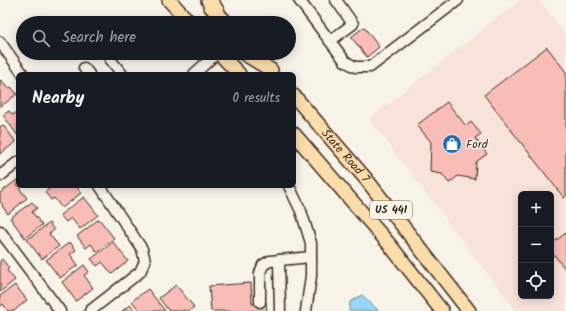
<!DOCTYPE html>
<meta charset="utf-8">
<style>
body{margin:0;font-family:Kalam,sans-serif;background:#242831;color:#f1f3f6}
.controls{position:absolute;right:12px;bottom:12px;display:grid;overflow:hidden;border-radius:6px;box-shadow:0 2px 10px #0003}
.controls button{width:36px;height:36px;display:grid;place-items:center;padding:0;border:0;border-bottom:1px solid #363941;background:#171b24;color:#f1f3f6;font:20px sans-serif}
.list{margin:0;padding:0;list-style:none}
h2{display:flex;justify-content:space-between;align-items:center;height:52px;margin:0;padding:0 16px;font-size:17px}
h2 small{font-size:13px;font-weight:400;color:#9ea1a6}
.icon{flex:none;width:22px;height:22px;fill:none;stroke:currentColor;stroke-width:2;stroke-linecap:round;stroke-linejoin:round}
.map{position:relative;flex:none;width:566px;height:311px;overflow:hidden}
.search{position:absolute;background:#171b24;box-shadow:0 2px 10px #0003;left:16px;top:16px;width:280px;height:44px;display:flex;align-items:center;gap:10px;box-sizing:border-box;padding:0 14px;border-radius:22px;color:#9ea1a6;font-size:15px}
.panel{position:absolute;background:#171b24;box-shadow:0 2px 10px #0003;left:16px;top:72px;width:280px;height:116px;border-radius:6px}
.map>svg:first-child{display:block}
</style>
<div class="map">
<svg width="566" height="311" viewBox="0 0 566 311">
<rect width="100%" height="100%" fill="#f7f3e8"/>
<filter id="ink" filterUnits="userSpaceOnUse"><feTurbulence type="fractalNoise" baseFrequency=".025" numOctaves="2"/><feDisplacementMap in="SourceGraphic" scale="8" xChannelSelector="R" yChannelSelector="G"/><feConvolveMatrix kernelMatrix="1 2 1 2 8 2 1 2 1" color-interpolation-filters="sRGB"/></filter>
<g filter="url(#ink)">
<!-- built -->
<path fill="#f8e3da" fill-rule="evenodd" d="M520 0H539L566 35V311H516L369 119ZM521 194H551V296H521Z"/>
<!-- water -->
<path fill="#95d8f7" stroke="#7192a0" d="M362 295 379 311H349L350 302Z"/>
<!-- building -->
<g fill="#f9bdb8" stroke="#3b2a1e">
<path d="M364 27 379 47 367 57 351 37Z"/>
<path d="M547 47 566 72V196L564 198 484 95Z"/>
<path d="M1 80 8 89 11 87 17 94 0 107V81Z"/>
<path d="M447 102 466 126 471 122 481 134 475 138 487 154 476 162 475 179 458 176 449 183 442 174 430 172 431 142 417 125Z"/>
<path d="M9 111 13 115 18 111V136L3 115Z"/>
<path d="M3 125 16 142 0 154V127Z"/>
<path d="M18 179V186H23L20 189 27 198 8 214 2 206 3 205 0 202V193Z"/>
<path d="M53 186H76L81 193 62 208 54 198 51 200 45 192Z"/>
<path d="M84 197 98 215 80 229 71 218 66 222 60 215Z"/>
<path d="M32 202 37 208 32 212 42 225 25 238 10 218Z"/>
<path d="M99 219 114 238 97 252 91 244 86 248 77 236Z"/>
<path d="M49 223 54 230 49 234 59 246 42 259 27 240Z"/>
<path d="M566 233V270L551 251V244Z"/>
<path d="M70 242 76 250 70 254 78 265 60 278 46 260Z"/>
<path d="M113 242 128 261 112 274 102 262 97 266 91 259Z"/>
<path d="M2 259 9 268 7 270 15 280 0 292V261Z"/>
<path d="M84 265 89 272 84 275 93 288 76 301 62 282Z"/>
<path d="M251 283 252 304 266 302 267 311H211L209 286Z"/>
<path d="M15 285 27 300 14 311H8L3 304 0 307V296Z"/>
<path d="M176 285 194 307 189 311H184V310L182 311H169L159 298Z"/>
<path d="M148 289 165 311H140L132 301Z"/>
<path d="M130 305 135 311H122Z"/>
</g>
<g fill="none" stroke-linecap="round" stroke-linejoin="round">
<!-- minor-tunnel -->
<path stroke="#d1cbc0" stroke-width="10" stroke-dasharray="10 5" stroke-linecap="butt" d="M260 302 261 311"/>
<defs>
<g id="minor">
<path d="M299 0 345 61 355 67H370L458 0"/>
<path d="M330 41 353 24 336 0"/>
<path d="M0 42 23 74"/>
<path d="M110 59 122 74"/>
<path d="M84 68 89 74"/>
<path d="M194 74 217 53"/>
<path d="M0 176 18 162"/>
<path d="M289 186 301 211 311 243V276L306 311"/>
<path d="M0 231 60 311"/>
<path d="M279 260 280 311"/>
<path d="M260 302V273L263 265 270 261 311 257"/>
<path d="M90 311 140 272 145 261 142 249 100 186"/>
</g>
<g id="major">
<path d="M169 0 190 23"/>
<path d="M210 6 227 23"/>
<path d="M219 53 239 74"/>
<path d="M243 53 271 70"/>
<path id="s1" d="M294 96 366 179 469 311"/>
<path d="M294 134 389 244 442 311"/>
</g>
<path id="highway" d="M209 0 217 12"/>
</defs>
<!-- minor casing -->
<use href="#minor" stroke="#3b2a1e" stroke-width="13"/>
<!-- major casing -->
<use href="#major" stroke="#3b2a1e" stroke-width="16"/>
<!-- highway casing -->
<use href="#highway" stroke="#3b2a1e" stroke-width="18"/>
<!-- minor -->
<use href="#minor" stroke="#f7f3e8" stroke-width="10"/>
<!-- major -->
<use href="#major" stroke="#fbddab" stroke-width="13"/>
<!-- highway -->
<use href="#highway" stroke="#fbddab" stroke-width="15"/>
</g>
</g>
<!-- icons -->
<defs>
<symbol id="shop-disc" viewBox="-11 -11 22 22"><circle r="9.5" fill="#1f6fb2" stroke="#f7f3e8"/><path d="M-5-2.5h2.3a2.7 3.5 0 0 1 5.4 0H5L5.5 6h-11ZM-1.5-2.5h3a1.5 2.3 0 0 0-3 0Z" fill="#fff"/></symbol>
</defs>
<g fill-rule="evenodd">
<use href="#shop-disc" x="441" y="133" width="22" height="22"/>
</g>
<g text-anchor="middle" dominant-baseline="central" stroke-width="3" stroke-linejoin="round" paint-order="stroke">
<!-- shield labels -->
<rect fill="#f7f3e8" stroke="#73665b" stroke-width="1" x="370" y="201" width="42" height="18" rx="3"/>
<g font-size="11" font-weight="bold" fill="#3b2a1e">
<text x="391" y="210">US 441</text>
</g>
<!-- poi labels -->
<g font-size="12" fill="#3b2a1e" stroke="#f7f3e8" text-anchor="start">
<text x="466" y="144">Ford</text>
</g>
<!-- street labels -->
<g font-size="12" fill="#3b2a1e" stroke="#f7f3e8">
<text stroke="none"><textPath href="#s1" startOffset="79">State Road 7</textPath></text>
</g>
</g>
</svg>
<div class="controls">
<button>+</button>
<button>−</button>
<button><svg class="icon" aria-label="locate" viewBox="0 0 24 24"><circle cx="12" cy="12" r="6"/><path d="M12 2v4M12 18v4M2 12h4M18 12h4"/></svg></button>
</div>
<div class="search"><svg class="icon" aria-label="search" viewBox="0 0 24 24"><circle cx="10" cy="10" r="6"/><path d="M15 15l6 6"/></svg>Search here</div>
<section class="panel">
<h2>Nearby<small>0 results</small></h2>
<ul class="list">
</ul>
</section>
</div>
